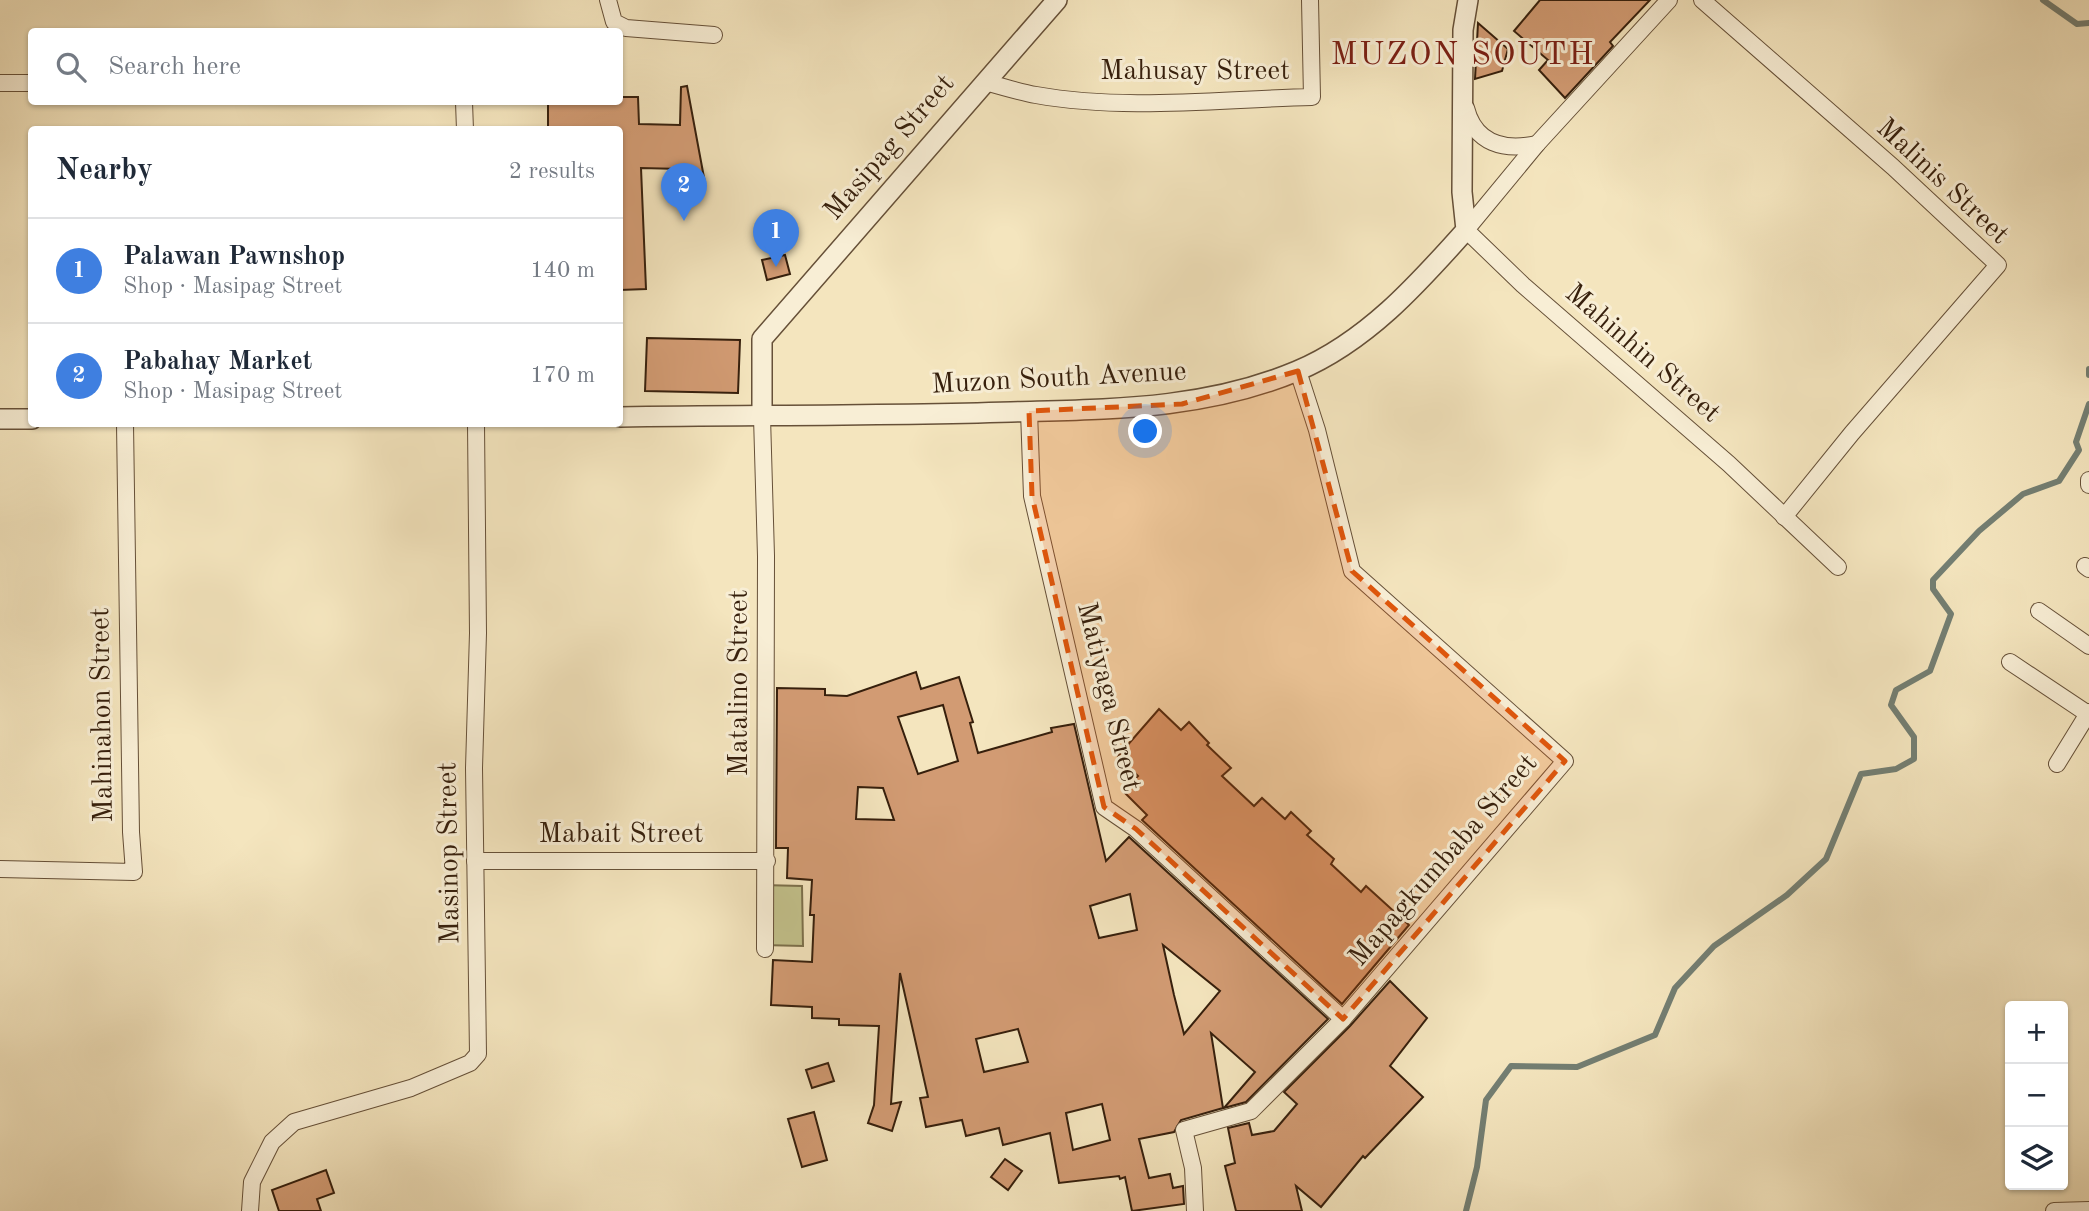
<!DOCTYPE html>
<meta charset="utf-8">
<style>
body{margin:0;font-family:"Old Standard TT",serif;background:#f2f2f3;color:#1f2937}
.controls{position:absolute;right:21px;bottom:21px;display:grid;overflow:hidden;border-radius:7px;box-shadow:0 2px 5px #0004}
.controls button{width:63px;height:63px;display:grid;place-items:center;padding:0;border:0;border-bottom:2px solid #e0e1e3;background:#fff;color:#1f2937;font:35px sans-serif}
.you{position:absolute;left:1146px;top:432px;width:24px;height:24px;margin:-18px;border:5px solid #fff;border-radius:50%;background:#1a73e8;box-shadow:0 0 0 10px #1a73e833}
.badge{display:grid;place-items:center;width:46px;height:46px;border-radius:50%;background:#2563eb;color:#fff;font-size:23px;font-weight:700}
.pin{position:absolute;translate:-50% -58px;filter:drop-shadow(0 2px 4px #0008)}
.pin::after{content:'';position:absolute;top:37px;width:24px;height:21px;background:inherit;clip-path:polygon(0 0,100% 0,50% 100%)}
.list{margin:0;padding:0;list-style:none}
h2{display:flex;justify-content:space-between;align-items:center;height:91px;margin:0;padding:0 28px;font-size:30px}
h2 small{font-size:23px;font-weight:400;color:#747a83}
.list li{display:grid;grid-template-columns:46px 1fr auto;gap:21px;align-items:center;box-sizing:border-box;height:105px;padding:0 28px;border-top:2px solid #e0e1e3}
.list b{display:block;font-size:26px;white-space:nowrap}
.list p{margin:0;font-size:23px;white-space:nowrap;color:#747a83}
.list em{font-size:23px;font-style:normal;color:#747a83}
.icon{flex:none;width:38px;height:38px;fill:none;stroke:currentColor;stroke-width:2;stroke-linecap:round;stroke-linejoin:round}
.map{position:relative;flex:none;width:2089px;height:1211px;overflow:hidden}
.search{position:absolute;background:#fff;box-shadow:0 2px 5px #0004;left:28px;top:28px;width:595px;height:77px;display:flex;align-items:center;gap:18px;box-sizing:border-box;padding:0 24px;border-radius:7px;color:#747a83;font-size:26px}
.panel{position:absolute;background:#fff;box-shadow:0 2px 5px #0004;left:28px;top:126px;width:595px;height:301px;border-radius:7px}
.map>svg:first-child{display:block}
</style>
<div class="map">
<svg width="2089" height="1211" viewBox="0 0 2089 1211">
<rect width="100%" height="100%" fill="#f4e5be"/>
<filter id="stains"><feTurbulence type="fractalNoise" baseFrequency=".00286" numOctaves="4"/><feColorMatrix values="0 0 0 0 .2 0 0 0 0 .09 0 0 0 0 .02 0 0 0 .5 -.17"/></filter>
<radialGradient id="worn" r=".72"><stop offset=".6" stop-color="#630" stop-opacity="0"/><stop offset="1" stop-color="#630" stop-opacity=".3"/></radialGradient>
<!-- green -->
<path fill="#c3c28c" stroke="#7c704c" stroke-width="2" d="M762 885 802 886 803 946 759 945Z"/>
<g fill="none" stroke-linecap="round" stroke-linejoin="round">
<!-- stream -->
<g stroke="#737e72" stroke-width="6">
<path d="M2043 0 2077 24 2089 23"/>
<path d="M2089 369V375"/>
<path d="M1466 1211 1477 1167 1486 1100 1511 1066 1577 1067 1655 1035 1675 988 1714 946 1787 895 1826 859 1861 774 1896 769 1914 759V737L1891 705 1896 690 1930 671 1951 614 1933 589V580L1979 531 2023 494 2059 481 2079 450 2076 442 2089 404"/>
</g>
</g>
<!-- building -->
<g fill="#d29b73" stroke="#361f0c" stroke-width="2" fill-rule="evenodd">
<path d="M1540 0H1650L1610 42 1613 46 1565 98 1539 70 1548 60 1514 31Z"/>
<path d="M1478 23 1508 49 1502 71 1475 79Z"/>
<path d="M687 86 705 183 681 181V169L641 168 646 289 620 290V130H548V102H620V97H638L639 124 680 125 681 87Z"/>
<path d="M785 255 790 274 767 280 762 260Z"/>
<path d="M647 338 740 340 738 393 645 391Z"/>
<path d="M916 672 921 689 959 677 973 722 970 723 978 753 1052 732 1051 728 1074 724 1106 861 1129 837 1328 1019 1246 1102 1224 1108 1255 1072 1211 1033 1223 1108 1181 1120 1174 1132 1139 1139 1149 1178 1170 1174 1173 1188 1183 1186 1184 1204 1132 1211 1125 1177 1120 1179 1119 1176 1059 1183 1050 1133 1003 1145 999 1128 966 1136 962 1120 926 1127 920 1098 928 1097 900 973 891 1104 901 1102 892 1131 868 1123 874 1105 879 1026 839 1025V1019L812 1018V1007L771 1005 773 960 812 962 814 915H810L812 880 787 878 788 848H776L777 688 825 689V695L847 696ZM943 705 958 761 918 774 898 717ZM858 787 883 788 894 820 856 819ZM1130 894 1137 930 1099 938 1090 906ZM1163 945 1220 991 1184 1034 1174 995ZM1018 1029 1028 1062 984 1072 976 1039ZM1102 1104 1110 1140 1073 1150 1066 1113Z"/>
<path d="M1159 709 1181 730 1189 722 1209 743 1207 745 1231 768 1222 776 1254 806 1262 798 1285 819 1291 812 1311 831 1307 835 1334 859 1331 864 1361 892 1366 886 1409 925 1342 1004 1142 820 1147 815 1123 791 1138 776 1118 756Z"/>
<path d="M1390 981 1427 1018 1390 1066 1423 1097 1365 1158 1363 1156 1321 1207 1296 1186 1302 1211H1236L1225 1166 1235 1163 1228 1128 1249 1123 1252 1135 1274 1131 1297 1104 1284 1092 1350 1026Z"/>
<path d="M828 1063 834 1081 812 1088 806 1070Z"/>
<path d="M814 1112 827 1160 802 1167 788 1119Z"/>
<path d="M1005 1159 1022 1171 1008 1190 991 1177Z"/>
<path d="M326 1170 334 1193 317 1199 321 1211H279L272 1190Z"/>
</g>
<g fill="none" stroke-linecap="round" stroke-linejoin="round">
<defs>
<g id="minor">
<path d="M608 0 614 22 626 28 714 35"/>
<path d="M1669 0 1537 144 1466 230 1523 285 1729 464 1838 567"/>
<path d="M1702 0 1893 167 1998 265 1852 433 1784 517"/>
<path d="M984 82C1001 86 1019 92 1036 95 1126 111 1221 99 1312 97L1310 0"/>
<path d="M0 83H32"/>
<path d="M464 102 465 130"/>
<path d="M1466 108C1475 144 1504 151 1537 144"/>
<path d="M1029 411 1032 496 1104 807 1136 829 1343 1019"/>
<path d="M762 417 766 556 765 949"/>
<path d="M2089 480V485"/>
<path d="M2085 566 2089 569"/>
<path d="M2039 611 2089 646"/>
<path d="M2010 662 2088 714"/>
<path d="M2057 764 2089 712"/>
<path d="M475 861H767"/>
<path d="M0 869 134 872 131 832 125 424"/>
<path d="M250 1211 252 1182 272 1142 294 1122 411 1088 470 1063 478 1054 474 768 478 633 476 424"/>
<path d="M1195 1211 1193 1168 1184 1130 1251 1111 1343 1019 1565 761 1352 571 1317 430 1298 371"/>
<path d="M2054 1211 2089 1210"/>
</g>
<g id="tertiary">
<path d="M620 417C750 415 880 416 1011 412 1109 409 1204 410 1297 371 1366 342 1417 285 1466 230L1462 192 1463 30 1468 0"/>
<path d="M762 417V339L1057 0"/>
<path d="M0 419H32"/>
</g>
</defs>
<!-- minor casing -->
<use href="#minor" stroke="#665038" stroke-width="18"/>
<!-- tertiary casing -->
<use href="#tertiary" stroke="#665038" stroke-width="22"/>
<!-- minor -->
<use href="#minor" stroke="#f8eed5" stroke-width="16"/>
<!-- tertiary -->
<use href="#tertiary" stroke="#f8eed5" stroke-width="19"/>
</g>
<!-- marked area -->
<path fill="#df560c" fill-opacity="0.2" stroke="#df560c" stroke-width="5" stroke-dasharray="14 9" stroke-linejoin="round" d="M1298 371 1352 571 1565 761 1343 1019 1136 829 1104 807 1032 496 1029 411 1182 404Z"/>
<g text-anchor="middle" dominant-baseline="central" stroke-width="6" stroke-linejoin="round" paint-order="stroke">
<!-- street labels -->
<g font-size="28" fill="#361f0c" stroke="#f8eed5">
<text x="1195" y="72">Mahusay Street</text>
<text transform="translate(890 148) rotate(-49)">Masipag Street</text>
<text transform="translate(1942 182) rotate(43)">Malinis Street</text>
<text transform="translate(1642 354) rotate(41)">Mahinhin Street</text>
<text transform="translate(1059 379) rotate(-3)">Muzon South Avenue</text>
<text transform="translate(740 683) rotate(-90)">Matalino Street</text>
<text transform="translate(1108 697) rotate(76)">Matiyaga Street</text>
<text transform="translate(103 715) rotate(-91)">Mahinahon Street</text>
<text x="621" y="835">Mabait Street</text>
<text transform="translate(450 853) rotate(-91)">Masinop Street</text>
<text transform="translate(1444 861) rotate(-49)">Mapagkumbaba Street</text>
</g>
<!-- quarter labels -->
<g font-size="32" letter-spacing="2" fill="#7a1f14" stroke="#f8eed5">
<text x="1463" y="56">MUZON SOUTH</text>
</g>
</g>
<rect width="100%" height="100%" filter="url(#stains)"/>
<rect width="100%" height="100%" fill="url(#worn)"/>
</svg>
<div class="controls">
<button>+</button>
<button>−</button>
<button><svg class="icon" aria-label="layers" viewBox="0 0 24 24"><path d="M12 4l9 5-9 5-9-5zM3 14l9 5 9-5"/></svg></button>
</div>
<div class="you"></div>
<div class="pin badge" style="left:776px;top:267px;background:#3f7fe0">1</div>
<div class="pin badge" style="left:684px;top:221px;background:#3f7fe0">2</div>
<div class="search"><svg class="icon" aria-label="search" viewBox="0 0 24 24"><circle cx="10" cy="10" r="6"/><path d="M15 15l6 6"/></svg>Search here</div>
<section class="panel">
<h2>Nearby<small>2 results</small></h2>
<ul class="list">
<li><span class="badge" style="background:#3f7fe0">1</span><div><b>Palawan Pawnshop</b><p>Shop · Masipag Street</p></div><em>140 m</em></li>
<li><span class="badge" style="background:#3f7fe0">2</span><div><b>Pabahay Market</b><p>Shop · Masipag Street</p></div><em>170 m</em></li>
</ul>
</section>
</div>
